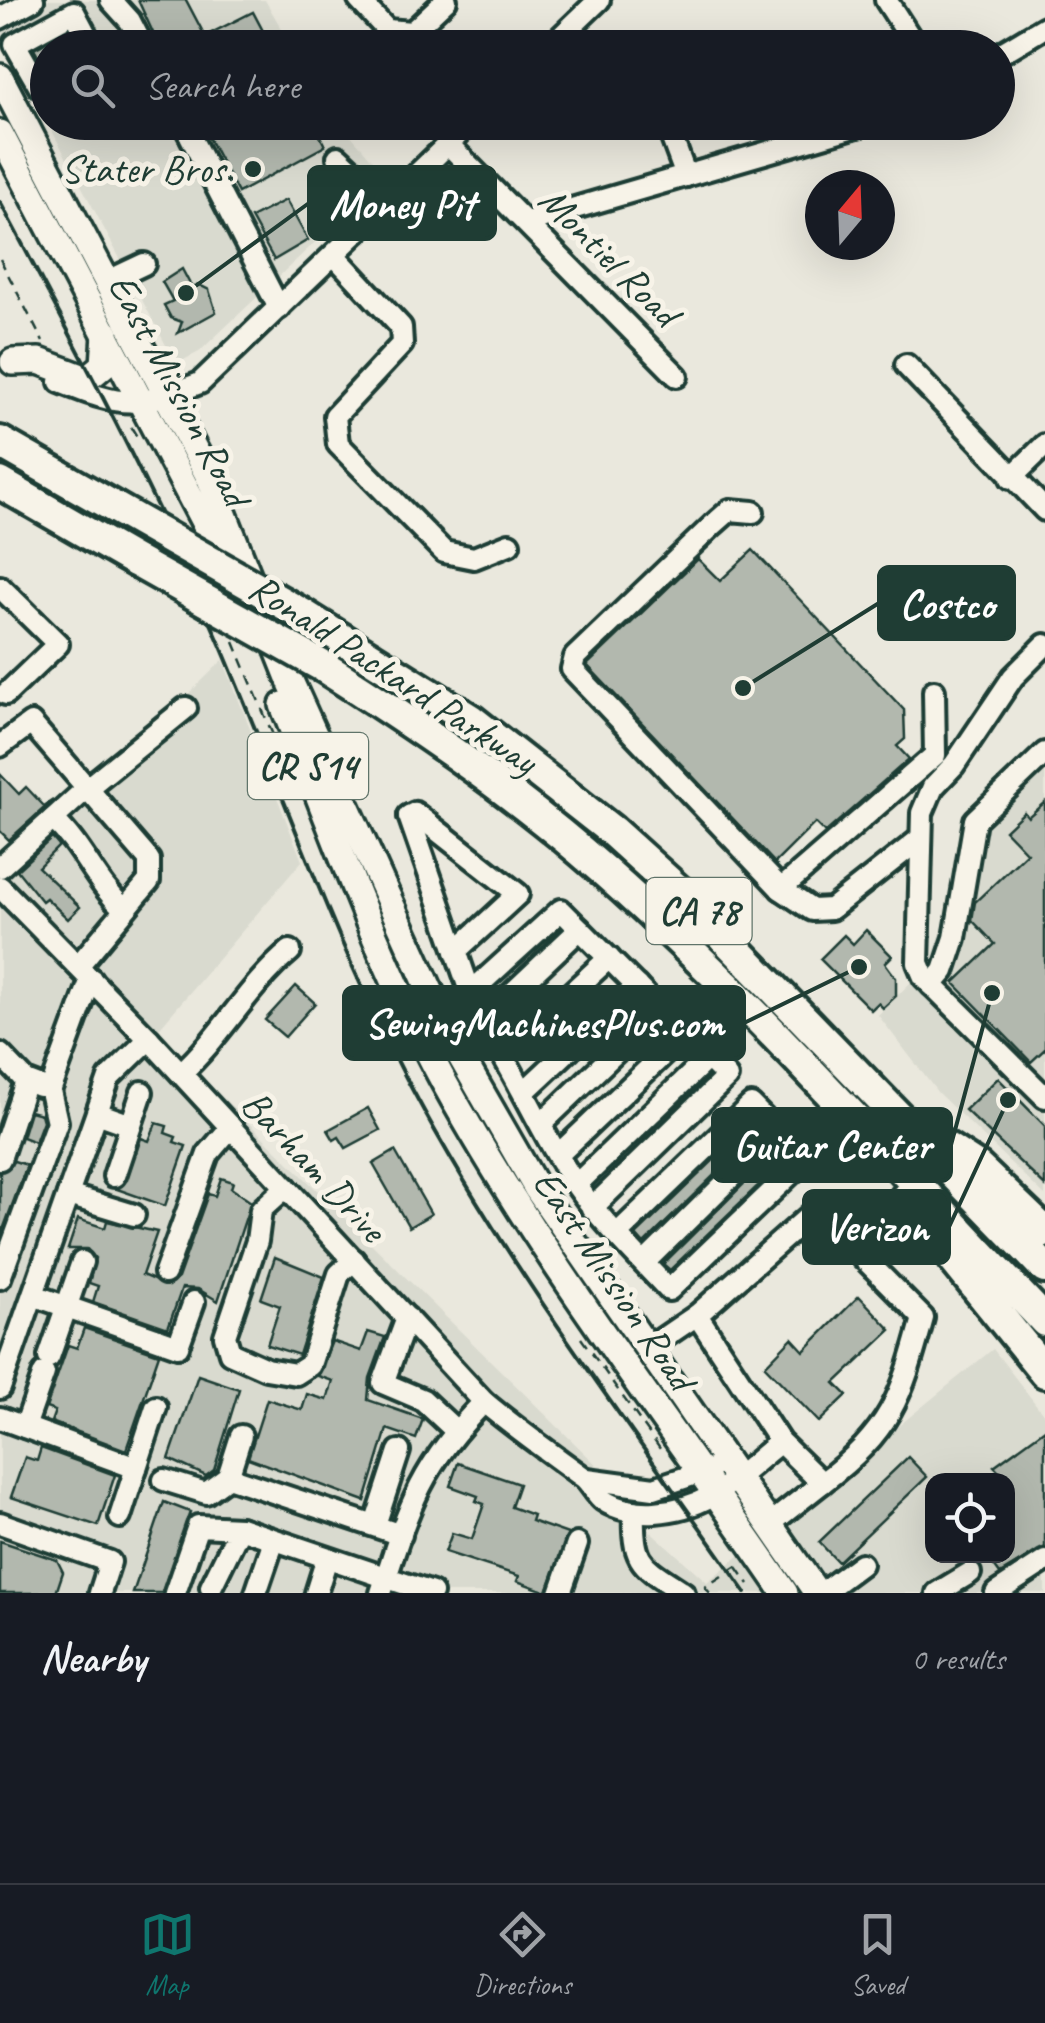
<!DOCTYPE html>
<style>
body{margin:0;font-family:Caveat,sans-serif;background:#242831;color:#f1f3f6}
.controls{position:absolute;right:30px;bottom:30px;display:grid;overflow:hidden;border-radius:20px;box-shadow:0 10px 40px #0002}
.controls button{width:90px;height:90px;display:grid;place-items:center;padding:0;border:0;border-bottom:2px solid #363941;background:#171b24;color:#f1f3f6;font:50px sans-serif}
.compass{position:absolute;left:805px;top:170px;width:90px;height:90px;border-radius:50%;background:#171b24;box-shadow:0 10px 40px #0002;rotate:19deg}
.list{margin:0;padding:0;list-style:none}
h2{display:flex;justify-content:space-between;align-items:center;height:130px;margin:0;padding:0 40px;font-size:42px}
h2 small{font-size:32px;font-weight:400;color:#9ea1a6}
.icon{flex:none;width:55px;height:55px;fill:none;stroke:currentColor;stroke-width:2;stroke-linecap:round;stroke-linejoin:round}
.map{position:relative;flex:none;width:1045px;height:1593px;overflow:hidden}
.search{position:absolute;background:#171b24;box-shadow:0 10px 40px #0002;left:30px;right:30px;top:30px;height:110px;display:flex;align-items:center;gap:25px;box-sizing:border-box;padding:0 35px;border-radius:55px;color:#9ea1a6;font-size:38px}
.sheet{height:290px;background:#171b24}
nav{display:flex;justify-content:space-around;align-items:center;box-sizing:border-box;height:140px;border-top:2px solid #363941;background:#171b24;font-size:28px;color:#9ea1a6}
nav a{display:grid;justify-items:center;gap:5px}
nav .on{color:#0f766e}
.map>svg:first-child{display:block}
</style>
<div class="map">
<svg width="1045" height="1593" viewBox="0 0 1045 1593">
<rect width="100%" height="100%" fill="#eae8dd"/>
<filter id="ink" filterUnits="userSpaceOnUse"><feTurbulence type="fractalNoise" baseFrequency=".01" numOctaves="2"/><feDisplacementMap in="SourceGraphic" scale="20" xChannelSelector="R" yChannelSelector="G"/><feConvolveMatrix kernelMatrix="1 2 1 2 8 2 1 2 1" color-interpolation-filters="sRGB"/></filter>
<g filter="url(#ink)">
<!-- built -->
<g fill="#d9dacf" fill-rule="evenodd">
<path d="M0 0H265L292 47 48 48 47 121 0 31Z"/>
<path d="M48 123H340L386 175 199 352 176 364Z"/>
<path d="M223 660 302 861 156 1032 619 1487 647 1528 707 1582 993 1349 1045 1416V1593H0V859L13 867ZM932 1480H1008V1556H932Z"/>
<path d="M1045 751V1196L938 1093 878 1015 931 962 983 810Z"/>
</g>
<!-- building -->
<g fill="#b2b8ae" stroke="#1f3d34" stroke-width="2.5">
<path d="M138 0H186L205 36 253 12 272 48H160Z"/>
<path d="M68 31 77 48H48V63L43 65 34 49Z"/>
<path d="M200 122H313L325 146 238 193Z"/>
<path d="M286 200 308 240 274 260 251 218Z"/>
<path d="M182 269 192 288 199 285 209 290 216 312 178 333 182 322 171 318 164 305 173 301 162 282Z"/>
<path d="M753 550 904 710 905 739 897 746 909 759 825 833 815 823 775 863 587 665 698 559 720 581Z"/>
<path d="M0 774 19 794 26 787 44 806 53 800 9 840 0 831Z"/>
<path d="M1045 802V1049L1031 1062 954 983 995 944 972 920 975 902 1027 853 1005 830 1024 812 1028 817Z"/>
<path d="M52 838 59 846 38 867 80 907 68 919 46 898 42 901 17 870Z"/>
<path d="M866 930 892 956 885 963 896 978V996L883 1008 878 1003 871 1010 820 959 844 935 853 944Z"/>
<path d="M296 986 315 1003 285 1037 265 1020Z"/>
<path d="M998 1078 1045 1126V1186L965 1110Z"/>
<path d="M368 1108 380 1130 346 1148 339 1137 334 1140 328 1130Z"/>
<path d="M30 1111 41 1114 43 1121 35 1142 22 1137Z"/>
<path d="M156 1123 167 1126 165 1133 176 1137 174 1142 186 1146 165 1206 117 1189 127 1180 141 1138 149 1141Z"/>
<path d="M751 1124 758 1132 644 1244 636 1235Z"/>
<path d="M395 1151 431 1214 409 1227 373 1164Z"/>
<path d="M777 1151 785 1160 670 1270 663 1264Z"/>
<path d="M14 1161 27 1165 0 1238V1172Z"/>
<path d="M221 1178 233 1182 231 1188 251 1202 218 1301 198 1289 182 1288 168 1328 93 1302 98 1286 89 1283 95 1258 87 1249H68L78 1219 105 1228 107 1221 157 1232 142 1275 168 1286 178 1278 208 1194 215 1196Z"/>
<path d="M275 1257 324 1277 299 1355 267 1345 280 1306 261 1299Z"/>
<path d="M859 1296 891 1330 835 1383 847 1395 819 1422 765 1366 792 1338 804 1351Z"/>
<path d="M84 1328 159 1354 126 1450 51 1422 55 1411 46 1408 68 1345 77 1348Z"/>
<path d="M368 1332 385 1337 370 1378 368 1400 423 1419 416 1439 387 1429 365 1501 248 1458 267 1399 302 1410 307 1394 327 1400 333 1381 318 1376 332 1341 361 1351Z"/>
<path d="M198 1375 239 1389 214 1470 206 1476 169 1459Z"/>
<path d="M1045 1429V1547L1000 1574 987 1556H1008V1480L994 1466Z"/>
<path d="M41 1448 115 1475 98 1526 11 1497 25 1457 37 1461Z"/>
<path d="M908 1457 927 1477 838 1562 819 1542Z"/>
<path d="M458 1463 519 1484 511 1507 533 1515 531 1521 568 1534 547 1592 517 1581 519 1576 445 1552 452 1533 472 1539 484 1504 476 1501 478 1496 450 1486Z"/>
<path d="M164 1502 190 1512 162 1593H133Z"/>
<path d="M0 1541 57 1560 63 1572 56 1593H0Z"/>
</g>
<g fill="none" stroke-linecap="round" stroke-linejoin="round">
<defs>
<g id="minor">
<path d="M111 0 130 21 144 48"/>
<path d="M359 0 387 30 412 32 446 0"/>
<path d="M886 0 917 48"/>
<path d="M0 18 33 0"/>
<path d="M549 48 599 0"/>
<path d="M998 55 1045 27"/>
<path d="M39 86 15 44 74 12 93 48"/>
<path d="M183 122 279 308"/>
<path d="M666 122 686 176"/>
<path d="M448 144 677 376"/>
<path d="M338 157 388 204"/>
<path d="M527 222 871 122"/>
<path d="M335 256 401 327 402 344 335 416 338 444 444 552 474 558 509 544"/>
<path d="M108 281 144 264"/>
<path d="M906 365 1045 510"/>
<path d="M60 382C125 408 135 408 200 383L471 122"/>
<path d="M1011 478 1045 445"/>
<path d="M753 512 730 510 713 525 575 657 572 669 781 889"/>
<path d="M0 587 58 644 6 694"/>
<path d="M1045 645 1013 677 954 765 933 787 922 813 918 963 924 977 1045 1097"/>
<path d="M0 746 31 723 149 860V881L78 966"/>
<path d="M409 816 479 1017 449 1033"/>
<path d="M409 816 415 813 518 894 456 951"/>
<path d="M53 819C83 847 95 882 124 909"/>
<path d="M921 838 831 909 812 910 781 889 935 755 934 691"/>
<path d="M0 867 86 789 186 708"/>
<path d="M0 887 149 1039 484 1402C516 1429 549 1452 583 1477 591 1483 595 1494 603 1500 617 1510 638 1513 655 1512 715 1508 736 1476 780 1442L822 1483C891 1430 901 1399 923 1318L816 1210 697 1315 780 1442"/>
<path d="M609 958 503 1056C532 1106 558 1166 595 1210 618 1238 645 1264 669 1290L805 1160 751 1105 617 1234"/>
<path d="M932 985 944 971 955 938 975 820 1045 753"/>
<path d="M471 992 561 910 727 1077 592 1208"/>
<path d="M505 1000 580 929"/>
<path d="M0 1054 26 1081 39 1086"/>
<path d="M181 1073C222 1036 247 987 290 951"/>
<path d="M524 1092 637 986"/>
<path d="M97 1113 131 1125 142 1092"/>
<path d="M542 1123 660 1010"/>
<path d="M560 1153 685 1034"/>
<path d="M0 1159 26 1081"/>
<path d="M114 1176 131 1125"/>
<path d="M578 1183 708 1058"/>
<path d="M286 1187 261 1210 257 1241 225 1336 230 1353 266 1369 296 1374 310 1365 339 1274 354 1260"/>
<path d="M68 1195 134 1215"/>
<path d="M644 1263 777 1132"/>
<path d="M165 1273 208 1154 231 1127"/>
<path d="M0 1278 57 1122 50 1091 91 979"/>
<path d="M33 1295 178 1346 194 1302"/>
<path d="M407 1318 383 1383 423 1400 455 1430"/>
<path d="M647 1349 697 1315"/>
<path d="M49 1357 82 1262"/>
<path d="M0 1388 109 1078 149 1039"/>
<path d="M0 1418 136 1468 156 1407"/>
<path d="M25 1427 44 1373"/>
<path d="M228 1477 241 1436"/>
<path d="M587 1479 654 1488 711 1469"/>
<path d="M164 1480 206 1493 228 1477 401 1535"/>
<path d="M634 1511C632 1565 642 1565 684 1593"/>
<path d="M120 1517 136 1468"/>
<path d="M0 1523 110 1562 100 1593"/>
<path d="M770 1524 822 1483"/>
<path d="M375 1525 399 1451"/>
<path d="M240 1528 432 1593"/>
<path d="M175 1593 198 1526 240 1528 211 1587"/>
<path d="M256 1593 274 1540"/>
<path d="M316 1593 327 1558"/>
<path d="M381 1593C408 1509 420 1466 484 1402"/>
<path d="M560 1593 577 1544"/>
<path d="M822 1593 861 1564"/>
<path d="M937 1593 970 1573"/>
<path d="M996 1593 1045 1561"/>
</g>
<g id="major">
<path d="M0 77 210 479 291 683 457 1050 537 1189 817 1593"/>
<path d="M0 133 229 570"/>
<path d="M13 362 39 361 87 379 104 365 106 333"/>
<path d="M283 705C333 830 379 963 444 1082 543 1262 670 1424 785 1593"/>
</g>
<g id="highway">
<path d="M0 442 114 507"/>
<path d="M0 483 137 562"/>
<path d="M302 614 471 720 612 831 684 896 1045 1268"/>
<path d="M324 667C414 724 501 783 582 852 749 995 893 1163 1045 1321"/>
<path d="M941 1144 978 1168 1045 1232"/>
<path d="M905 1199 1045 1372"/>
</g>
</defs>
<!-- minor casing -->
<use href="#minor" stroke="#1f3d34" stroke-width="28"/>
<!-- major casing -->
<use href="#major" stroke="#1f3d34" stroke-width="32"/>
<!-- highway casing -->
<use href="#highway" stroke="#1f3d34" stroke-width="38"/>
<!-- path -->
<g stroke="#1f3d34" stroke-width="2.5" stroke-dasharray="10 8" stroke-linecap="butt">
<path d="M0 259 43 342"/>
<path d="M131 427 139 440"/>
<path d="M234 642 275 740"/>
<path d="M581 1338 663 1453"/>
<path d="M737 1567 749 1584"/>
<path d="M710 1593 705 1587 742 1563"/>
</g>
<!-- minor -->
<use href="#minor" stroke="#f7f3e8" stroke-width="20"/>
<!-- major -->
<use href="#major" stroke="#f7f3e8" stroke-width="25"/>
<!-- highway -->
<use href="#highway" stroke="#f7f3e8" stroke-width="30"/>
<!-- rail -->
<path stroke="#1f3d34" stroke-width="4" d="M0 202C77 347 155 492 220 644 283 792 336 947 412 1089 507 1267 631 1428 746 1593"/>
<defs>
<g id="highway-bridge">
<path d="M114 507 302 614"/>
<path d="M137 562 324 667"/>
</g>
</defs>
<!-- highway-bridge casing -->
<use href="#highway-bridge" stroke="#1f3d34" stroke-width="38" stroke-linecap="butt"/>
<!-- highway-bridge -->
<use href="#highway-bridge" stroke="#f7f3e8" stroke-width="30"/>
</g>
</g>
<!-- markers -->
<circle fill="#1f3d34" stroke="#f7f3e8" stroke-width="4" cx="253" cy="169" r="10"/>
<g text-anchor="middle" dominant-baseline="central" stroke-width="10" stroke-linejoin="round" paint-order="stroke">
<!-- shield labels -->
<g fill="#f7f3e8" stroke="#60746a" stroke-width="2.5">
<rect x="248" y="733" width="120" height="66" rx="8"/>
<rect x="646.5" y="878" width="105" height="66" rx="8"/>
</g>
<g font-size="38" font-weight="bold" fill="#1f3d34">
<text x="308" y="766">CR S14</text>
<text x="699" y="911">CA 78</text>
</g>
<!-- poi labels -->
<g font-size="40" fill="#1f3d34" stroke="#f7f3e8" text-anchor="end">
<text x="233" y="169">Stater Bros.</text>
</g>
<!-- street labels -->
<g font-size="40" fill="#1f3d34" stroke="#f7f3e8">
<text transform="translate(609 256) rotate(45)">Montiel Road</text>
<text transform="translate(179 390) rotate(62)">East Mission Road</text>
<text transform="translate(393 674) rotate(33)">Ronald Packard Parkway</text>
<text transform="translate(314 1166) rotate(47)">Barham Drive</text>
<text transform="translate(614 1280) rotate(56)">East Mission Road</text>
</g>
</g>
<!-- callouts -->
<path fill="none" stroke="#1f3d34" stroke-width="4" d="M186 293L309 203M743 688L879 603M859 967L744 1023M992 993L951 1145M1008 1100L949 1227"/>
<g fill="#1f3d34" stroke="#f7f3e8" stroke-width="4">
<circle cx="186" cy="293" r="10"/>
<circle cx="743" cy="688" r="10"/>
<circle cx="859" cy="967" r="10"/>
<circle cx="992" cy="993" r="10"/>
<circle cx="1008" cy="1100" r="10"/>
</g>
<g fill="#1f3d34" stroke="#1f3d34" stroke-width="4">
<rect x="309" y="167" width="186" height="72" rx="10"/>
<rect x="879" y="567" width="135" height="72" rx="10"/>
<rect x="344" y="987" width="400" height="72" rx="10"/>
<rect x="713" y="1109" width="238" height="72" rx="10"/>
<rect x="804" y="1191" width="145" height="72" rx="10"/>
</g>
<g font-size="42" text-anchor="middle" font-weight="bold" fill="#fff">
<text x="402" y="218">Money Pit</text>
<text x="947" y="618">Costco</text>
<text x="544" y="1037">SewingMachinesPlus.com</text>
<text x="832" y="1159">Guitar Center</text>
<text x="876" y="1241">Verizon</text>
</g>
</svg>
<div class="controls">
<button><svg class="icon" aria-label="locate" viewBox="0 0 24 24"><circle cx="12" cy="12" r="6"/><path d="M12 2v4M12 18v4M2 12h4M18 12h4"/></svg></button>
</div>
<svg class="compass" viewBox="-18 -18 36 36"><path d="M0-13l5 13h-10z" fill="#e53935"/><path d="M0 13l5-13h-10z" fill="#9ea1a6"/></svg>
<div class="search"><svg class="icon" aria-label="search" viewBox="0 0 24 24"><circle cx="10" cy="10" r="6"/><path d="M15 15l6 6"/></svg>Search here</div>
</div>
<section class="sheet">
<h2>Nearby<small>0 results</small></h2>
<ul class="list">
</ul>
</section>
<nav>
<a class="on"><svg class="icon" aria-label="map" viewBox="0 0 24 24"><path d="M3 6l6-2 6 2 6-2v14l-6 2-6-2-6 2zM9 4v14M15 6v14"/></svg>Map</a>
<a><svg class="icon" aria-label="directions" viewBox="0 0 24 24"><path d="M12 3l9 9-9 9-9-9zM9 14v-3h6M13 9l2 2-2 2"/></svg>Directions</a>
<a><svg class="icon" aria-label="saved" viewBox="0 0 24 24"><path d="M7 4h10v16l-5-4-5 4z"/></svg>Saved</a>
</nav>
